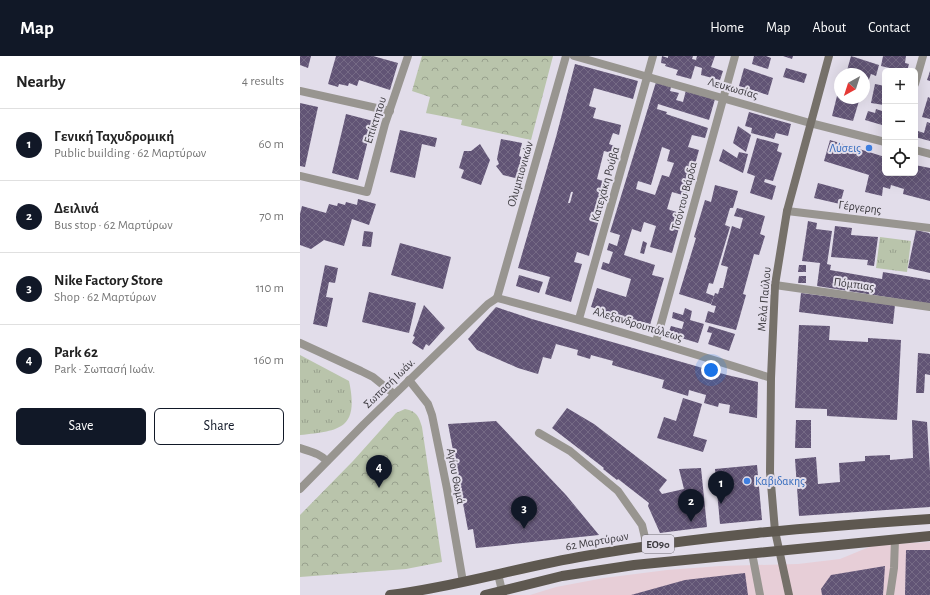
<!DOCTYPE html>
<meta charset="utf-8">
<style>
body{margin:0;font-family:"Alegreya Sans",sans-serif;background:#f2f2f2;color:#222}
.controls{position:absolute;right:12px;top:12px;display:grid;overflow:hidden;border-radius:6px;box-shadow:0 4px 16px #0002}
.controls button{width:36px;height:36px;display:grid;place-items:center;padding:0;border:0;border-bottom:1px solid #e0e0e0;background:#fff;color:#222;font:20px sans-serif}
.compass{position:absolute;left:534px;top:12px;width:36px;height:36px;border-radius:50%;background:#fff;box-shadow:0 4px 16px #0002;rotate:219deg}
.you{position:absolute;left:411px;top:314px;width:14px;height:14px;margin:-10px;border:3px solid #fff;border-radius:50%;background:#1a73e8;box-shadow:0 0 0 6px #1a73e833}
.badge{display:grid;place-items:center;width:26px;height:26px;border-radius:50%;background:#111827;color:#fff;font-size:13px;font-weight:700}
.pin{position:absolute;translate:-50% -33px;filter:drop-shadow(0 1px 2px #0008)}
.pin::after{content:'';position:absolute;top:21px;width:14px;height:12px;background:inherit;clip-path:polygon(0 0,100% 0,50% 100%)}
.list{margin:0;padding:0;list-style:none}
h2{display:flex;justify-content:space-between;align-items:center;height:52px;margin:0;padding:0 16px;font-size:17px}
h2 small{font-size:13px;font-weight:400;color:#767676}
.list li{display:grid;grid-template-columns:26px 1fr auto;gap:12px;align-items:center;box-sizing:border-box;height:72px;padding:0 16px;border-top:1px solid #e0e0e0}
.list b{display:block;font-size:15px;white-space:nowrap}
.list p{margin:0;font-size:13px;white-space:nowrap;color:#767676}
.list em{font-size:13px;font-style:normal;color:#767676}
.actions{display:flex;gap:8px;padding:12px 16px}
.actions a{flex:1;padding:9px 0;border:1px solid #111827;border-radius:6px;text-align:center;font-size:14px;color:#111827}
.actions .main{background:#111827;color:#fff}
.icon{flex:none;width:22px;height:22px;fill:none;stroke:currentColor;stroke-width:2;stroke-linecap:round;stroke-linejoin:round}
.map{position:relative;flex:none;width:630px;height:539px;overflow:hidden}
header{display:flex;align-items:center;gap:24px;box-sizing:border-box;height:56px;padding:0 20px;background:#111827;color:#fff}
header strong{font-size:19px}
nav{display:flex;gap:22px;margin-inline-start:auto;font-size:14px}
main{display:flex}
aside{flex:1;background:#fff}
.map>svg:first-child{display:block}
</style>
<header>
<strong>Map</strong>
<nav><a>Home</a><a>Map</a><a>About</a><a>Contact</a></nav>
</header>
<main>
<aside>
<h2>Nearby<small>4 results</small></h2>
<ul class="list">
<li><span class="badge">1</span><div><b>Γενική Ταχυδρομική</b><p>Public building · 62 Μαρτύρων</p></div><em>60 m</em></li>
<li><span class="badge">2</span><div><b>Δειλινά</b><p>Bus stop · 62 Μαρτύρων</p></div><em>70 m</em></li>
<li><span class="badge">3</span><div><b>Nike Factory Store</b><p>Shop · 62 Μαρτύρων</p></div><em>110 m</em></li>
<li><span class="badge">4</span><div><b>Park 62</b><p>Park · Σωπασή Ιωάν.</p></div><em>160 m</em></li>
</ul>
<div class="actions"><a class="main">Save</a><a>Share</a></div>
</aside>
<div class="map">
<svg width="630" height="539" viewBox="0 0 630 539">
<defs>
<pattern id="grass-tufts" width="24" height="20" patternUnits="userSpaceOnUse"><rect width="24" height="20" fill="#b9c4ab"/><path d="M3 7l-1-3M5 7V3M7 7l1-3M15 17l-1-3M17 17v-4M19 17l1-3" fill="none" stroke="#98a08d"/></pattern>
<pattern id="forest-crowns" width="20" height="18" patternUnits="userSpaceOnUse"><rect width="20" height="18" fill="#b9c4ab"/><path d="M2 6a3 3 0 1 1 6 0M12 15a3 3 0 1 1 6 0" fill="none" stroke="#98a08d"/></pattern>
<pattern id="building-cross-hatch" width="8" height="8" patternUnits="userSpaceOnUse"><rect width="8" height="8" fill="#615475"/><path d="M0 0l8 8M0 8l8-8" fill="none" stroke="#756a85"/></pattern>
</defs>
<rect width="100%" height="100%" fill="#e2ddea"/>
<!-- commercial -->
<path fill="#e7ced7" d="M630 486V539H230L256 531 304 522 367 514 420 510 498 508 540 503 574 489Z"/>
<!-- grass -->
<g fill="url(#grass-tufts)">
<path d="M580 181 611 185 607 216 576 212Z"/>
<path d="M0 299 49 325C59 372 41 375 0 379Z"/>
</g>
<!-- forest -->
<g fill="url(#forest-crowns)">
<path d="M122 0H253L231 84 161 69 162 64 126 57 130 41 112 35Z"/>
<path d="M105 353C117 355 119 361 122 371L142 506 106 513 0 521V459L53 405 96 357Z"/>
</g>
<!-- building -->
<g fill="url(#building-cross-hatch)" fill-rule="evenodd">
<path d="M0 0H11L8 12 0 9Z"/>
<path d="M36 0H73L98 7 90 34 59 24 57 30 49 27 48 30 39 28 38 31 28 28Z"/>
<path d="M362 0 368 2V0H393L392 3 396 4 397 0H415L411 11 423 15 420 24 401 19 402 12 395 10 391 23 376 19 378 14 365 10 366 8 361 7Z"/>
<path d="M454 0H466L471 2 468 13 452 8Z"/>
<path d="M483 0H493L492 3Z"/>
<path d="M551 0 579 9 576 20 571 18 568 26 564 24V18H546Z"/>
<path d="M583 0H606L605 7 609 8 607 15H602L581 10Z"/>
<path d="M275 8 338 25 333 43 294 32 289 50 296 52 293 62 321 69 319 79 313 77 309 88 314 90 312 97 304 95 297 123 309 127 289 200 277 196 274 206 282 208 271 246 245 238 250 221 218 212 256 81ZM271 136H273L270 147H268Z"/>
<path d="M444 12 473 22 468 39 439 30Z"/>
<path d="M486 12 507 18 504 27 483 21Z"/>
<path d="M630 15V25L627 24Z"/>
<path d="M356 26 371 31 370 35 379 37 376 44 383 46 386 34 415 43 409 64 358 48 357 53 367 56 366 58 408 72 405 82 392 79 388 91 399 94 386 140 372 136 367 153 383 158 372 197 350 191 356 170 344 166 341 176 332 173 324 199 355 209 352 219 364 222 350 269 291 251 297 232 326 241 331 223 301 213 303 206 309 208 313 196 307 194 309 187 317 190 320 179 310 176ZM362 91 370 94 367 105 374 107 369 121 362 119 355 139 336 133 338 125 351 129Z"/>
<path d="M575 28 585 30 584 49 571 47Z"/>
<path d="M537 40H540V42H547L559 45 553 65 532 60Z"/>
<path d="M628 41 630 42V63L622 61Z"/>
<path d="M0 47 18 51 5 111 0 110Z"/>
<path d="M576 53 585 56V72L582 71V69L565 64 568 55 575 57Z"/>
<path d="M449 56 491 68 488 80 476 77 474 83 451 77 452 72 445 70Z"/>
<path d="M46 58 73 65 58 124 32 117Z"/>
<path d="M627 66 630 67V85L615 81V74L624 77Z"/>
<path d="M438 70 451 79 446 96 433 87Z"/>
<path d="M100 74 137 82 135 91 122 88 115 122 90 116Z"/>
<path d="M457 82 479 88 477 95 482 97 473 125 465 123 464 126 476 130 472 144 450 137 455 120 447 117Z"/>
<path d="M201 83 222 87 219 100 224 102 219 123 203 119 196 110 199 108 197 103Z"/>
<path d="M530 84 585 101V117H615V109L630 112V145L603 138 604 133 591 129 590 133 583 131 582 140 565 136 569 119 524 105Z"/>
<path d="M180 88 190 104 181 129 161 122 164 114 159 112 164 95H171Z"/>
<path d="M423 93 437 102 439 96 448 98 443 117 419 105Z"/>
<path d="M518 127 544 134 540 148 514 142Z"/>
<path d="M415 129 438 135 433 152H430L425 169 430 171 413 228 409 227 406 237 414 240 411 248 379 238 396 182 394 181 405 144 411 146Z"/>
<path d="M58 143 76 148 69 169 52 163 44 190 24 184 11 193 0 189V158L2 150 26 157 29 148 37 150 38 147 45 149 46 146 57 149Z"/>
<path d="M437 152 465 160 460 178 465 180 459 199 454 198 443 238 446 239 436 274 405 266 408 255 414 257 416 250 411 249 415 237 418 238 420 232H423L428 211 421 209 432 170 440 173 443 162 434 160Z"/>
<path d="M508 165 517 167 516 173 532 175 527 208 531 209 530 214 582 223 583 216 630 224V248L517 230 520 207 502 205Z"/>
<path d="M535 170 552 172 551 179 578 181 574 210 567 209 568 204 531 201Z"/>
<path d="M616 174 629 177 630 178V217L608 212Z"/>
<path d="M64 175 73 176 71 191 62 190Z"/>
<path d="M343 185 347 187 344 198 340 197Z"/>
<path d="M100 187 151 201 143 233 91 219Z"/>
<path d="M25 209 38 212 35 227 29 226 26 241 33 242 27 271 13 268Z"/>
<path d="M499 209H506V216H498Z"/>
<path d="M219 219 243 226 239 237 216 230Z"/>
<path d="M499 220H506V227H498Z"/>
<path d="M69 236 116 247 109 277 62 266Z"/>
<path d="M501 237 595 249 593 268 499 256Z"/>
<path d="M124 249 145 272 129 290 126 288 123 294 112 287 115 281 113 280Z"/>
<path d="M196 251 232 263 427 319 458 326 457 362 429 357 430 349 419 347 418 351 404 347 406 339 389 334 388 340 362 332 364 324 312 309 313 305 291 299 290 303 277 299 278 294 256 288 251 303 243 301 238 318 218 312 177 294 168 283Z"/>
<path d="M385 252 392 255 390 264 404 268 398 287 368 278 371 270 382 273 384 266 372 262 373 256 383 259Z"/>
<path d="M499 269 530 270 529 284 568 286V282L601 284 597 364 527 360V353L495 352Z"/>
<path d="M409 270 435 278 429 295 408 288 412 277 407 276Z"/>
<path d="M618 297 630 298V319L625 318 624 337H616Z"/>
<path d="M383 342 402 348 393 380 407 384 403 396 357 382 364 361 376 365Z"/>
<path d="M267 352 294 368 367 424 359 434 362 438 384 433 379 413 401 412 407 471 360 477 348 450 349 447 318 423 317 424 303 413 304 412 252 372Z"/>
<path d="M496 364H511V392H495Z"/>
<path d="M612 364 627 366 630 416V451L499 460 495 403 516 401 518 428 540 426 539 407 565 405V400L590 399V404L613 402Z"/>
<path d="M196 365 266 439 299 479 176 492 173 473 168 474 148 368Z"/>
<path d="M457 409 462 464 420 468 415 413Z"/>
<path d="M606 494H630V539H605Z"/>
<path d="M585 510 583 539H522L521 533 531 519Z"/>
<path d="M445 517 448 539H331L385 524Z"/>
</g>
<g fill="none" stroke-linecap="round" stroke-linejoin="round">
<!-- lane -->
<path stroke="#989590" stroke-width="8" d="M452 497 460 539"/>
<!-- street -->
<g stroke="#989590" stroke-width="8">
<path d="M274 0 510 67 585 86"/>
<path d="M615 28 623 0"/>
<path d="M0 35 90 55"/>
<path d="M615 94 630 98"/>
<path d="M0 120 67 136 85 68 108 0"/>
<path d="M487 155 630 172"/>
<path d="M475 229 630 251"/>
<path d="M197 242C289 266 380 293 471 322"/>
<path d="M197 242 266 0"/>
<path d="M279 263 353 0"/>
<path d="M356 286 435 0"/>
<path d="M0 287 61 315 73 321 94 338"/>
<path d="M109 324 128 348 132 359 147 433 163 526"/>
<path d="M239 377 270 395 318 435 342 469 347 490"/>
<path d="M0 392C11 396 19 397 27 405"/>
<path d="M0 433 64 368 188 248 197 242"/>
<path d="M198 518 203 539"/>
<path d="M590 539 594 512 595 483"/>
</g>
<!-- secondary -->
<path stroke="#76716a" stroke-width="8" d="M489 539 475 475 470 416 471 322 475 229 487 155 529 0"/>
<!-- primary -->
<g stroke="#5e5850" stroke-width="10">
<path d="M90 539C156 531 219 511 285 500 399 480 515 471 630 463"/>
<path d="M185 539 262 520 334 509 630 480"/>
</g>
</g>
<!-- markers -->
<g fill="#3f7fe0" stroke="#e2ddea" stroke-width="1.5">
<circle cx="569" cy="92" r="4"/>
<circle cx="447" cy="425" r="4"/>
</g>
<g text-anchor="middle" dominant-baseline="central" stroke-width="4" stroke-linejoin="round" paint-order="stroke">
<!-- shield labels -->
<rect fill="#e2ddea" stroke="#6e6b72" stroke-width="1" x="342" y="479" width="32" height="18" rx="3"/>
<g font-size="11" font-weight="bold" fill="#3c3a3f">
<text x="358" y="488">ΕΟ90</text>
</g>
<!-- street labels -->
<g font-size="12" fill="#3c3a3f" stroke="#e2ddea">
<text transform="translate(433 32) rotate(16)">Λευκωσίας</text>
<text transform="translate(75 64) rotate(-72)">Επίκτητου</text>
<text transform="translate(220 118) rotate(-74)">Ολυμπιονικών</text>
<text transform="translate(305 128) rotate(-74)">Κατεχάκη Ρούβα</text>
<text transform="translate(384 140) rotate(-75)">Τσόντου Βάρδα</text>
<text transform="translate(560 151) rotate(7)">Γέργερης</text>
<text transform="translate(554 228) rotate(8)">Πόμπιας</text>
<text transform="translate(464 243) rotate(-85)">Μελά Παύλου</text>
<text transform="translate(338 268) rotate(17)">Αλεξανδρουπόλεως</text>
<text transform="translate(89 327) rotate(-44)">Σωπασή Ιωάν.</text>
<text transform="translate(156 420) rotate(79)">Αγίου Θωμά</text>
<text transform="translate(297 485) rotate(-10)">62 Μαρτύρων</text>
</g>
<!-- shop labels -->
<g font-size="12" fill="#366cbe" stroke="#e2ddea" text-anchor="end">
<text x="561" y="92">Λύσεις</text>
<text x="455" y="425" text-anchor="start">Καβιδακης</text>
</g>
</g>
</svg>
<div class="controls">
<button>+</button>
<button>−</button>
<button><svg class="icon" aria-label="locate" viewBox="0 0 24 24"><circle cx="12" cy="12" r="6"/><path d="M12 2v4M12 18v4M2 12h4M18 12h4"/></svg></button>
</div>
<svg class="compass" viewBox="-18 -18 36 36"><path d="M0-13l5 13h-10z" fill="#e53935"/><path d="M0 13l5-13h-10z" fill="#767676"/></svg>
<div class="you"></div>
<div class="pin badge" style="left:421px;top:448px">1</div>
<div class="pin badge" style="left:391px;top:466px">2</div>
<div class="pin badge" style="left:224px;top:473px">3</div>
<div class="pin badge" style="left:79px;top:432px">4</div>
</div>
</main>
